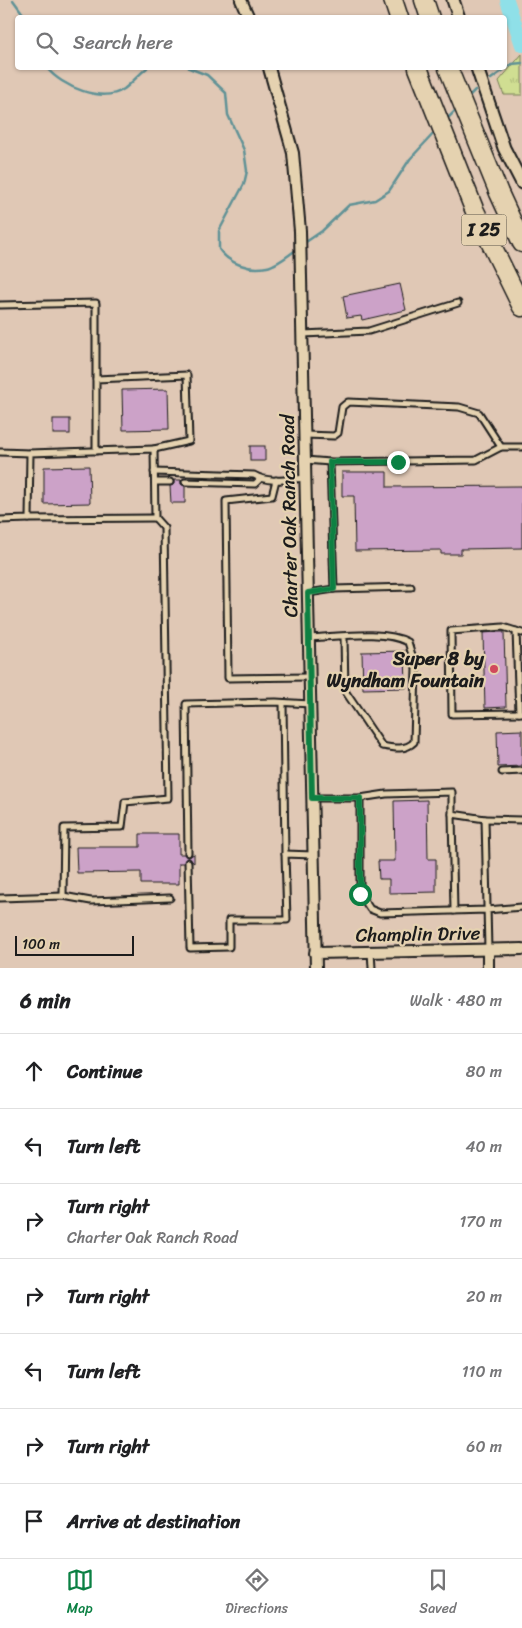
<!DOCTYPE html>
<meta charset="utf-8">
<style>
body{margin:0;font-family:Sriracha,sans-serif;background:#f2f2f2;color:#202124}
.scale{position:absolute;left:15px;bottom:12px;width:119px;box-sizing:border-box;padding-left:5px;border:2px solid #1c1c1c;border-top:0;font-size:14px;line-height:18px;white-space:nowrap;color:#1c1c1c;-webkit-text-stroke:4px #e5d2b0;paint-order:stroke}
.stop{position:absolute;width:15px;height:15px;margin:-11px;border:4px solid #0b8043;border-radius:50%;background:#fff}
.stop.end{background:#0b8043;border-color:#fff;box-shadow:0 1px 5px #0008}
.list{margin:0;padding:0;list-style:none}
h2{display:flex;justify-content:space-between;align-items:center;height:65px;margin:0;padding:0 20px;font-size:21px}
h2 small{font-size:16px;font-weight:400;color:#757577}
.list li{display:grid;grid-template-columns:32px 1fr auto;gap:15px;align-items:center;box-sizing:border-box;height:75px;padding:0 20px;border-top:1px solid #e0e0e0}
.list b{display:block;font-size:19px;white-space:nowrap}
.list p{margin:0;font-size:16px;white-space:nowrap;color:#757577}
.list em{font-size:16px;font-style:normal;color:#757577}
.icon{flex:none;width:28px;height:28px;fill:none;stroke:currentColor;stroke-width:2;stroke-linecap:round;stroke-linejoin:round}
.map{position:relative;flex:none;width:522px;height:968px;overflow:hidden}
.search{position:absolute;background:#fff;box-shadow:0 1px 4px #0004;left:15px;right:15px;top:15px;height:55px;display:flex;align-items:center;gap:12px;box-sizing:border-box;padding:0 18px;border-radius:5px;color:#757577;font-size:19px}
.sheet{height:590px;background:#fff}
nav{display:flex;justify-content:space-around;align-items:center;box-sizing:border-box;height:70px;border-top:1px solid #e0e0e0;background:#fff;font-size:14px;color:#757577}
nav a{display:grid;justify-items:center;gap:2px}
nav .on{color:#0b8043}
.map>svg:first-child{display:block}
</style>
<div class="map">
<svg width="522" height="968" viewBox="0 0 522 968">
<defs>
<pattern id="grass-tufts" width="24" height="20" patternUnits="userSpaceOnUse" patternTransform="scale(1.25)"><rect width="24" height="20" fill="#d0de92"/><path d="M3 7l-1-3M5 7V3M7 7l1-3M15 17l-1-3M17 17v-4M19 17l1-3" fill="none" stroke="#b2be7d"/></pattern>
</defs>
<rect width="100%" height="100%" fill="#e0c8b5"/>
<filter id="ink" filterUnits="userSpaceOnUse"><feTurbulence type="fractalNoise" baseFrequency=".02" numOctaves="2"/><feDisplacementMap in="SourceGraphic" scale="10" xChannelSelector="R" yChannelSelector="G"/><feConvolveMatrix kernelMatrix="1 2 1 2 8 2 1 2 1" color-interpolation-filters="sRGB"/></filter>
<g filter="url(#ink)">
<!-- grass -->
<path fill="url(#grass-tufts)" stroke="#767d57" d="M522 54V95H504L499 81Z"/>
<g fill="none" stroke-linecap="round" stroke-linejoin="round">
<!-- stream -->
<g stroke="#619296" stroke-width="2.5">
<path d="M13 0 26 18"/>
<path d="M47 68C61 86 102 104 124 89 132 83 139 74 147 68"/>
<path d="M189 68 207 75 226 93 228 115 244 150 247 171 244 184 219 231V249C228 263 249 271 267 267 277 265 289 255 297 249"/>
<path d="M491 79 512 64 522 63"/>
<path d="M468 97 475 90"/>
<path d="M446 120 458 108"/>
<path d="M303 244 322 231 349 205 375 200 389 191 410 159 435 132"/>
</g>
<!-- river -->
<path stroke="#8fe0e8" stroke-width="14" d="M507 0 522 45"/>
</g>
<!-- building -->
<g fill="#cca2c8" stroke="#1c1c1c">
<path d="M400 284 406 310 362 320 361 316 347 318 343 296Z"/>
<path d="M168 389 169 429 123 430 122 390Z"/>
<rect x="53" y="419" width="17" height="15"/>
<rect x="250" y="446" width="15" height="15"/>
<path d="M89 466 90 503 44 504V467Z"/>
<path d="M342 472H387V487L522 486V548L461 549V554H441V550L355 551 354 496H342Z"/>
<path d="M174 480H181V484L185 486V503H171L170 486 174 484Z"/>
<path d="M497 632H504L506 707 485 708 483 633Z"/>
<path d="M405 651 406 688 363 689 362 652Z"/>
<path d="M522 730V766L498 767 497 731Z"/>
<path d="M427 800 428 859H436V892L389 893V879H379L378 861H395L394 801Z"/>
<path d="M140 834H179V854H184L188 857 194 854V863L188 858 184 863H179V884H141V872L77 873 76 847H140Z"/>
</g>
<g fill="none" stroke-linecap="round" stroke-linejoin="round">
<defs>
<g id="service">
<path d="M0 305 96 303V379"/>
<path d="M303 334 369 331 458 303"/>
<path d="M305 435 334 436 338 433 342 407 348 402 459 407 479 413 501 447"/>
<path d="M96 451V379L187 375 189 441 154 449"/>
<path d="M0 452 30 453"/>
<path d="M305 460 330 462 334 589 308 593"/>
<path d="M330 462 476 460 501 447H522"/>
<path d="M154 472 254 475C269 484 289 479 306 478"/>
<path d="M276 480 272 496 226 501 228 678 310 677"/>
<path d="M155 482H170"/>
<path d="M185 482 255 484 260 479"/>
<path d="M29 519 155 518"/>
<path d="M0 520 29 519 30 453 154 449 155 518 164 528 168 798 125 802 122 827 64 828 63 896"/>
<path d="M334 589 411 587"/>
<path d="M516 631 519 713"/>
<path d="M522 633 503 627 451 631 452 714 522 713"/>
<path d="M309 638C337 637 384 629 408 642L416 668 414 742C405 751 393 748 382 746L345 691 344 637"/>
<path d="M283 703 285 854"/>
<path d="M502 772 522 771"/>
<path d="M313 798H360"/>
<path d="M452 814 454 911"/>
<path d="M485 819 522 820"/>
<path d="M188 853 186 704 276 702 310 704"/>
<path d="M188 862 190 948 229 947V920H287L285 854 313 855"/>
<path d="M0 898 63 896 91 901 170 898"/>
<path d="M488 950 485 819 452 814V792L386 794 360 798V894L370 909 380 913 487 910 522 907"/>
<path d="M371 952 372 968"/>
</g>
<g id="minor">
<path d="M241 0 249 18"/>
<path d="M269 68 293 153 300 231 316 968"/>
<path d="M488 951V968"/>
<path d="M315 953 522 949"/>
</g>
<g id="tertiary">
<path d="M453 0 459 18"/>
<path d="M477 68 504 148 522 183"/>
</g>
<g id="motorway">
<path d="M393 0 399 18"/>
<path d="M424 0 430 18"/>
<path d="M418 68 474 209 522 307"/>
<path d="M448 68 499 193 522 243"/>
</g>
</defs>
<!-- service casing -->
<use href="#service" stroke="#1c1c1c" stroke-width="9"/>
<!-- minor casing -->
<use href="#minor" stroke="#1c1c1c" stroke-width="14"/>
<!-- tertiary casing -->
<use href="#tertiary" stroke="#1c1c1c" stroke-width="15"/>
<!-- motorway casing -->
<use href="#motorway" stroke="#1c1c1c" stroke-width="21"/>
<!-- service -->
<use href="#service" stroke="#e5d2b0" stroke-width="5"/>
<!-- minor -->
<use href="#minor" stroke="#e5d2b0" stroke-width="10"/>
<!-- tertiary -->
<use href="#tertiary" stroke="#e5d2b0" stroke-width="11"/>
<!-- motorway -->
<use href="#motorway" stroke="#e5d2b0" stroke-width="18"/>
</g>
</g>
<g fill="none" stroke-linecap="round" stroke-linejoin="round" filter="url(#ink)">
<!-- route -->
<path stroke="#0b8043" stroke-width="6" d="M360 894V798H312L308 593 334 589 330 462H398"/>
</g>
<!-- markers -->
<circle fill="#d1495b" stroke="#e5d2b0" stroke-width="2" cx="494" cy="669" r="5"/>
<g text-anchor="middle" dominant-baseline="central" stroke-width="4.5" stroke-linejoin="round" paint-order="stroke">
<!-- shield labels -->
<rect fill="#e5d2b0" stroke="#585348" stroke-width="1" x="461.5" y="214.5" width="45" height="31" rx="4"/>
<g font-size="18" font-weight="bold" fill="#1c1c1c">
<text x="484" y="230">I 25</text>
</g>
<!-- street labels -->
<g font-size="19" fill="#1c1c1c" stroke="#e5d2b0">
<text transform="translate(289 516) rotate(-91)">Charter Oak Ranch Road</text>
<text transform="translate(418 934) rotate(-1)">Champlin Drive</text>
</g>
<!-- poi labels -->
<g font-size="19" font-weight="bold" fill="#1c1c1c" stroke="#e5d2b0" text-anchor="end">
<text x="484" y="658">Super 8 by<tspan x="484" dy="22">Wyndham Fountain</tspan></text>
</g>
</g>
</svg>
<div class="scale">100 m</div>
<div class="stop" style="left:360px;top:894px"></div>
<div class="stop end" style="left:398px;top:462px"></div>
<div class="search"><svg class="icon" aria-label="search" viewBox="0 0 24 24"><circle cx="10" cy="10" r="6"/><path d="M15 15l6 6"/></svg>Search here</div>
</div>
<section class="sheet">
<h2>6 min<small>Walk · 480 m</small></h2>
<ul class="list">
<li><svg class="icon" aria-label="ahead" viewBox="0 0 24 24"><path d="M12 20V5M6 11l6-6 6 6"/></svg><div><b>Continue</b></div><em>80 m</em></li>
<li><svg class="icon" aria-label="left" viewBox="0 0 24 24"><path d="M17 20v-9H6M10 6l-5 5 5 5"/></svg><div><b>Turn left</b></div><em>40 m</em></li>
<li><svg class="icon" aria-label="right" viewBox="0 0 24 24"><path d="M7 20v-9h11M14 6l5 5-5 5"/></svg><div><b>Turn right</b><p>Charter Oak Ranch Road</p></div><em>170 m</em></li>
<li><svg class="icon" aria-label="right" viewBox="0 0 24 24"><path d="M7 20v-9h11M14 6l5 5-5 5"/></svg><div><b>Turn right</b></div><em>20 m</em></li>
<li><svg class="icon" aria-label="left" viewBox="0 0 24 24"><path d="M17 20v-9H6M10 6l-5 5 5 5"/></svg><div><b>Turn left</b></div><em>110 m</em></li>
<li><svg class="icon" aria-label="right" viewBox="0 0 24 24"><path d="M7 20v-9h11M14 6l5 5-5 5"/></svg><div><b>Turn right</b></div><em>60 m</em></li>
<li><svg class="icon" aria-label="arrive" viewBox="0 0 24 24"><path d="M6 21V4h12l-3 4 3 4H6"/></svg><div><b>Arrive at destination</b></div></li>
</ul>
</section>
<nav>
<a class="on"><svg class="icon" aria-label="map" viewBox="0 0 24 24"><path d="M3 6l6-2 6 2 6-2v14l-6 2-6-2-6 2zM9 4v14M15 6v14"/></svg>Map</a>
<a><svg class="icon" aria-label="directions" viewBox="0 0 24 24"><path d="M12 3l9 9-9 9-9-9zM9 14v-3h6M13 9l2 2-2 2"/></svg>Directions</a>
<a><svg class="icon" aria-label="saved" viewBox="0 0 24 24"><path d="M7 4h10v16l-5-4-5 4z"/></svg>Saved</a>
</nav>
